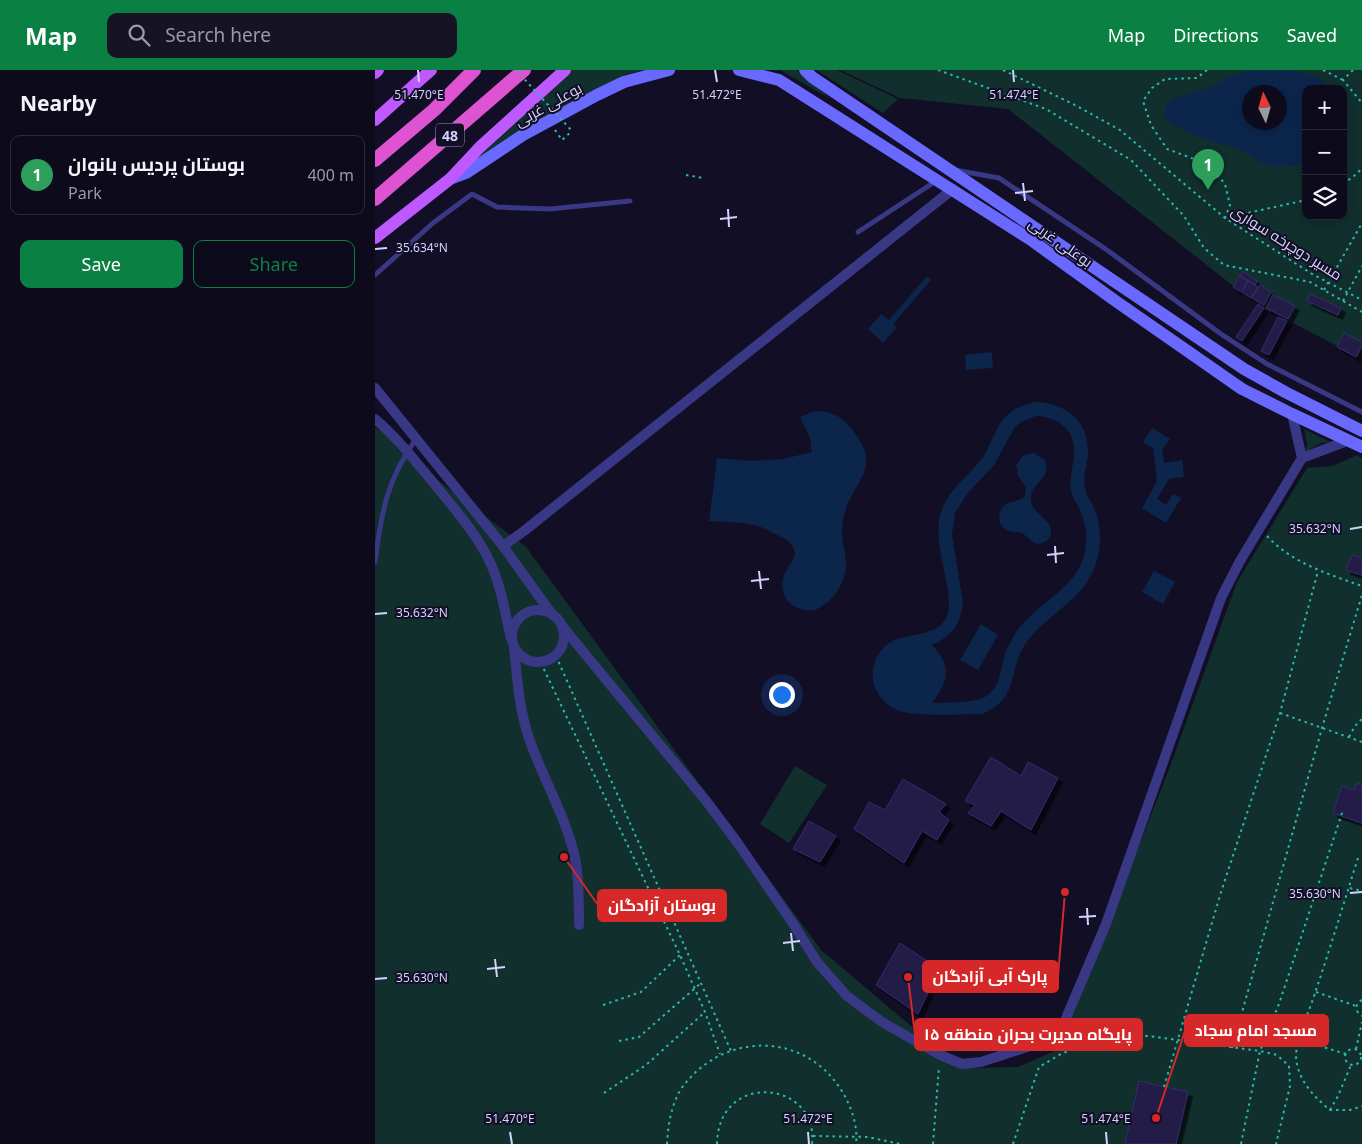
<!DOCTYPE html>
<meta charset="utf-8">
<style>
body{margin:0;font-family:"Noto Sans",Cairo,sans-serif;background:#161325;color:#f1f3f6}
.controls{position:absolute;right:15px;top:15px;display:grid;overflow:hidden;border-radius:10px;box-shadow:0 2px 12px #0003}
.controls button{width:45px;height:45px;display:grid;place-items:center;padding:0;border:0;border-bottom:1px solid #2d2b3b;background:#0d0a1c;color:#f1f3f6;font:25px sans-serif}
.compass{position:absolute;left:867px;top:15px;width:45px;height:45px;border-radius:50%;background:#0d0a1c;box-shadow:0 2px 12px #0003;rotate:355deg}
.you{position:absolute;left:406px;top:624px;width:18px;height:18px;margin:-12px;border:4px solid #fff;border-radius:50%;background:#1a73e8;box-shadow:0 0 0 8px #1a73e833}
.badge{display:grid;place-items:center;width:32px;height:32px;border-radius:50%;background:#0b8043;color:#fff;font-size:16px;font-weight:700}
.pin{position:absolute;translate:-50% -41px;filter:drop-shadow(0 1px 2px #0008)}
.pin::after{content:'';position:absolute;top:26px;width:18px;height:15px;background:inherit;clip-path:polygon(0 0,100% 0,50% 100%)}
.list{margin:0;padding:0;list-style:none}
h2{display:flex;justify-content:space-between;align-items:center;height:65px;margin:0;padding:0 20px;font-size:21px}
h2 small{font-size:16px;font-weight:400;color:#9a9aa3}
.list li{display:grid;grid-template-columns:32px 1fr auto;gap:15px;align-items:center;box-sizing:border-box;height:80px;margin:0 10px 10px;padding:0 10px;border:1px solid #2d2b3b;border-radius:10px}
.list b{display:block;font-size:19px;white-space:nowrap}
.list p{margin:0;font-size:16px;white-space:nowrap;color:#9a9aa3}
.list em{font-size:16px;font-style:normal;color:#9a9aa3}
.actions{display:flex;gap:10px;padding:15px 20px}
.actions a{flex:1;padding:11px 0;border:1px solid #0b8043;border-radius:10px;text-align:center;font-size:18px;color:#0b8043}
.actions .main{background:#0b8043;color:#fff}
.icon{flex:none;width:28px;height:28px;fill:none;stroke:currentColor;stroke-width:2;stroke-linecap:round;stroke-linejoin:round}
.map{position:relative;flex:none;width:987px;height:1074px;overflow:hidden}
header{display:flex;align-items:center;gap:30px;box-sizing:border-box;height:70px;padding:0 25px;background:#0b8043;color:#fff}
header strong{font-size:24px}
nav{display:flex;gap:28px;margin-inline-start:auto;font-size:18px}
.search{width:350px;height:45px;background:#161325;display:flex;align-items:center;gap:12px;box-sizing:border-box;padding:0 18px;border-radius:10px;color:#9a9aa3;font-size:19px}
main{display:flex}
aside{flex:1;background:#0d0a1c}
.map>svg:first-child{display:block}
</style>
<header>
<strong>Map</strong>
<div class="search"><svg class="icon" aria-label="search" viewBox="0 0 24 24"><circle cx="10" cy="10" r="6"/><path d="M15 15l6 6"/></svg>Search here</div>
<nav><a>Map</a><a>Directions</a><a>Saved</a></nav>
</header>
<main>
<aside>
<h2>Nearby<small></small></h2>
<ul class="list">
<li><span class="badge" style="background:#2e9e5b">1</span><div><b>بوستان پردیس بانوان</b><p>Park</p></div><em>400 m</em></li>
</ul>
<div class="actions"><a class="main">Save</a><a>Share</a></div>
</aside>
<div class="map">
<svg width="987" height="1074" viewBox="0 0 987 1074">
<defs>
<filter id="shadow"><feDropShadow dx="4.5" dy="4.5" stdDeviation="0" flood-color="#0009"/></filter>
</defs>
<rect width="100%" height="100%" fill="#110e25"/>
<!-- green -->
<g fill="#112f2d" fill-rule="evenodd">
<path d="M195 0H269L250 5 215 22 90 98Z"/>
<path d="M405 0H421L457 30Z"/>
<path d="M441 0H462L523 29 508 43Z"/>
<path d="M465 0H987V289L891 239 857 215 633 39 525 28ZM931 19H968V146H931ZM874 22H904V52H874Z"/>
<path d="M0 358 13 364 23 380 151 477 446 880 555 972 600 998 643 997 684 979 796 694 862 512 932 398 958 396 982 385 987 388V1074H0Z"/>
<path d="M929 359 955 372 946 373 930 382 932 374Z"/>
<path d="M420 696 452 715 414 773 385 754Z"/>
</g>
<!-- water -->
<g fill="#0c254b" fill-rule="evenodd">
<path d="M889 0C913 0 942 0 956 19H931V94C920 95 910 98 899 96 884 94 871 82 857 76 853 74 850 75 846 74 831 71 800 58 789 47 788 25 815 24 830 19 841 15 851 7 862 4 870 1 880 1 889 0ZM874 22H904V52H874Z"/>
<path d="M552 206 556 210 518 254 522 257 508 273 493 259 506 244 514 250Z"/>
<path d="M617 282 618 298 591 300 590 285Z"/>
<path d="M660 332C689 333 712 348 713 380 714 392 707 404 710 417 711 425 716 431 719 438 726 454 727 473 722 490 713 527 675 542 653 570 631 599 647 627 607 644 586 644 542 647 524 641 511 636 500 623 498 610 496 597 501 585 510 576 529 559 574 572 574 534 574 507 560 479 564 451 568 422 592 409 608 387 616 375 620 358 630 347 638 339 648 335 660 332ZM661 346C681 347 699 358 699 380 700 394 693 406 696 421 698 430 704 436 707 445 712 459 713 475 708 489 696 523 658 535 640 564 637 570 634 575 631 581 625 596 627 615 613 625 601 634 572 632 557 633 573 612 578 597 557 575 577 566 586 554 588 532L577 465 580 443 592 424 619 395 640 357 646 352Z"/>
<path d="M440 341C456 341 466 346 476 358 512 402 474 410 468 451 465 465 470 479 471 493 471 512 460 530 442 539 435 542 427 540 421 537 407 531 404 513 411 501 416 492 425 485 416 474 412 469 406 467 400 464 395 462 389 458 383 456 370 452 349 452 334 451L342 388 375 391 408 389 437 382 435 368 425 347Z"/>
<path d="M777 358 795 369 787 381 789 393 807 390 809 407 794 409 782 429 791 435 798 424 806 428 791 453 767 438 782 411 778 378 768 372Z"/>
<path d="M659 383 669 389C680 408 653 413 656 431 659 447 685 452 673 470 658 480 657 467 646 463 642 461 638 463 634 461 626 459 622 449 625 442 629 429 643 434 650 426L651 417 643 406 641 395 648 385Z"/>
<path d="M779 501 800 512 788 534 767 522Z"/>
<path d="M606 554 623 565 603 600 585 590Z"/>
</g>
<!-- building -->
<g fill="#211a46" stroke="#372b72" filter="url(#shadow)">
<path d="M868 201 882 211 880 215 865 205Z"/>
<path d="M864 206 872 211 867 222 858 217Z"/>
<path d="M873 211 883 217 876 228 867 222Z"/>
<path d="M885 215 896 222 889 235 877 228Z"/>
<path d="M935 224 966 238 963 245 932 231Z"/>
<path d="M898 225 920 236 913 249 891 238Z"/>
<path d="M883 234 889 238 867 271 861 267Z"/>
<path d="M903 247 912 251 894 285 886 281Z"/>
<path d="M969 263 987 272V276L981 287 962 277Z"/>
<path d="M977 485 987 488V505L971 500Z"/>
<path d="M616 687 646 706 653 692 683 708 656 760 626 741 616 756 593 743 600 735 590 731Z"/>
<path d="M528 709 571 734 564 742 574 750 562 770 547 761 529 793 479 759 494 732 510 740Z"/>
<path d="M982 713 987 715V753L958 743 967 716 979 720Z"/>
<path d="M434 751 461 766 445 792 418 779Z"/>
<path d="M525 873 564 899 543 944 501 915Z"/>
<path d="M764 1011 813 1022 801 1074H750Z"/>
</g>
<g fill="none" stroke-linecap="round" stroke-linejoin="round">
<!-- path -->
<g stroke="#2cb9ad" stroke-width="2" stroke-dasharray="2.5 4" stroke-linecap="butt">
<path d="M563 0 671 39 756 90 809 146 829 178 849 195 935 212 987 242"/>
<path d="M628 0 700 35 745 60 850 148 937 204 987 230"/>
<path d="M832 0 822 8 790 9 777 18 768 31 776 55 792 79 833 94 850 114 855 135 850 148 931 130"/>
<path d="M948 0 968 10"/>
<path d="M978 0 968 10 987 33"/>
<path d="M180 60 187 70 197 61"/>
<path d="M311 105 328 108"/>
<path d="M968 114 983 103 987 97"/>
<path d="M949 220 987 153"/>
<path d="M968 231 987 196"/>
<path d="M892 466C917 493 953 504 987 516"/>
<path d="M181 586 356 981"/>
<path d="M166 593 305 885 330 942 345 984"/>
<path d="M905 643 987 672"/>
<path d="M974 667 980 656 987 649"/>
<path d="M983 788C969 832 956 876 941 920 936 937 921 970 921 986 922 1009 938 1026 955 1040H975L987 1036"/>
<path d="M975 818 987 821"/>
<path d="M941 922 981 936"/>
<path d="M987 930C979 934 980 942 987 946"/>
<path d="M228 935 266 922 305 885"/>
<path d="M925 970 971 984"/>
<path d="M244 971 264 967 326 913"/>
<path d="M857 978 947 658 987 525"/>
<circle cx="978" cy="987" r="8"/>
<path d="M981 979 987 952"/>
<path d="M789 1017 846 822 905 643 943 501"/>
<path d="M229 1023 271 995 330 942"/>
<path d="M955 1040 963 1026 976 995"/>
<path d="M438 1066 493 1067 525 1074"/>
<path d="M292 1074C293 1056 296 1035 306 1019 347 961 431 960 468 1023 477 1038 483 1057 481 1074"/>
<path d="M342 1074C343 1000 444 1010 437 1074"/>
<path d="M558 1074 564 997"/>
<path d="M638 1074 664 997 686 984 730 965 773 966 885 981 902 985 914 996 915 1016 901 1074"/>
<path d="M866 1074 885 981 904 934 968 740"/>
</g>
<!-- service -->
<g stroke="#393885" stroke-width="5">
<path d="M580 100 624 108 732 180 846 264 892 294 987 342"/>
<path d="M483 162 561 111"/>
<path d="M0 205 58 153 97 124 122 137 175 139 255 131"/>
<path d="M0 492C6 444 12 409 41 369"/>
</g>
<!-- minor -->
<g stroke="#393885" stroke-width="10">
<path d="M0 318 128 476 176 543"/>
<path d="M917 344 927 388"/>
<path d="M0 349C22 367 39 390 57 411 77 436 99 460 113 488 126 514 130 542 136 569"/>
<path d="M128 476 149 461 578 119"/>
<circle cx="163" cy="566" r="26"/>
<path d="M187 556 332 732 362 772 417 852 442 892 472 926 507 952 565 985 587 994 606 992 683 967 731 854 846 528 865 491 927 388 972 371"/>
<path d="M139 577C142 607 144 639 154 668 168 710 193 749 201 793 204 814 204 834 204 855"/>
</g>
<!-- secondary -->
<g stroke="#6969ff" stroke-width="12">
<path d="M364 0 404 10 656 170 742 232 867 319 917 344 987 377"/>
<path d="M430 0 437 7 869 299 910 322 987 361"/>
<path d="M75 109 91 103 148 65 222 25 249 12 294 0"/>
</g>
<!-- primary -->
<g stroke="#bd59ff" stroke-width="12">
<path d="M0 3 3 0"/>
<path d="M0 50 56 0"/>
<path d="M0 168 75 109 105 77 190 0"/>
</g>
<!-- trunk -->
<g stroke="#de53d2" stroke-width="14">
<path d="M0 90 59 40 99 0"/>
<path d="M0 129 149 0"/>
</g>
<!-- path-bridge -->
<path stroke="#2cb9ad" stroke-width="2" stroke-dasharray="2.5 4" stroke-linecap="butt" d="M141 0 197 61"/>
</g>
<!-- ticks -->
<path fill="none" stroke="#d6d2ff" stroke-width="2" d="M43 0 44 12M340 0 342 12M638 0 639 12M648 113 650 131M640 123 658 121M353 139 354 157M345 149 362 147M0 179 12 178M975 459 987 457M680 476 681 493M672 485 689 483M384 501 386 519M376 511 394 509M0 544 12 543M975 823 987 822M712 838 713 855M704 847 721 846M416 863 418 881M408 873 425 871M120 889 122 907M112 899 130 897M0 909 12 908M135 1062 137 1074M433 1062 434 1074M731 1062 732 1074"/>
<g text-anchor="middle" dominant-baseline="central" stroke-width="4" stroke-linejoin="round" paint-order="stroke">
<!-- shield labels -->
<rect fill="#110e25" stroke="#9b97be" stroke-width="1" x="61" y="53.5" width="28" height="23" rx="4"/>
<g font-size="14" font-weight="bold" fill="#d6d2ff">
<text x="75" y="65">48</text>
</g>
<!-- street labels -->
<g font-size="15" fill="#d6d2ff" stroke="#110e25">
<text transform="translate(173 34) rotate(-29)">بوعلی غربی</text>
<text transform="translate(686 172) rotate(35)">بوعلی غربی</text>
<text transform="translate(912 172) rotate(32)">مسیر دوچرخه سواری</text>
</g>
</g>
<g font-size="12" text-anchor="middle" fill="#d6d2ff" stroke="#110e25" stroke-width="4" stroke-linejoin="round" paint-order="stroke">
<text x="44" y="29">51.470°E</text>
<text x="342" y="29">51.472°E</text>
<text x="639" y="29">51.474°E</text>
<text x="47" y="182">35.634°N</text>
<text x="940" y="463">35.632°N</text>
<text x="47" y="547">35.632°N</text>
<text x="940" y="828">35.630°N</text>
<text x="47" y="912">35.630°N</text>
<text x="135" y="1053">51.470°E</text>
<text x="433" y="1053">51.472°E</text>
<text x="731" y="1053">51.474°E</text>
</g>
<!-- callouts -->
<path fill="none" stroke="#d62828" stroke-width="2" d="M189 787L223 835M690 822L683 906M781 1048L810 961M533 907L540 965"/>
<g fill="#d62828" stroke="#110e25" stroke-width="2">
<circle cx="189" cy="787" r="5"/>
<circle cx="690" cy="822" r="5"/>
<circle cx="781" cy="1048" r="5"/>
<circle cx="533" cy="907" r="5"/>
</g>
<g fill="#d62828" stroke="#d62828" stroke-width="2">
<rect x="223" y="820" width="128" height="31" rx="5"/>
<rect x="548" y="891" width="135" height="31" rx="5"/>
<rect x="810" y="945" width="143" height="31" rx="5"/>
<rect x="540" y="949" width="227" height="31" rx="5"/>
</g>
<g font-size="16" text-anchor="middle" font-weight="bold" fill="#fff">
<text x="287" y="841">بوستان آزادگان</text>
<text x="615" y="912">پارک آبی آزادگان</text>
<text x="881" y="966">مسجد امام سجاد</text>
<text x="653" y="970">پایگاه مدیرت بحران منطقه ۱۵</text>
</g>
</svg>
<div class="controls">
<button>+</button>
<button>−</button>
<button><svg class="icon" aria-label="layers" viewBox="0 0 24 24"><path d="M12 4l9 5-9 5-9-5zM3 14l9 5 9-5"/></svg></button>
</div>
<svg class="compass" viewBox="-18 -18 36 36"><path d="M0-13l5 13h-10z" fill="#e53935"/><path d="M0 13l5-13h-10z" fill="#9a9aa3"/></svg>
<div class="you"></div>
<div class="pin badge" style="left:833px;top:120px;background:#2e9e5b">1</div>
</div>
</main>
